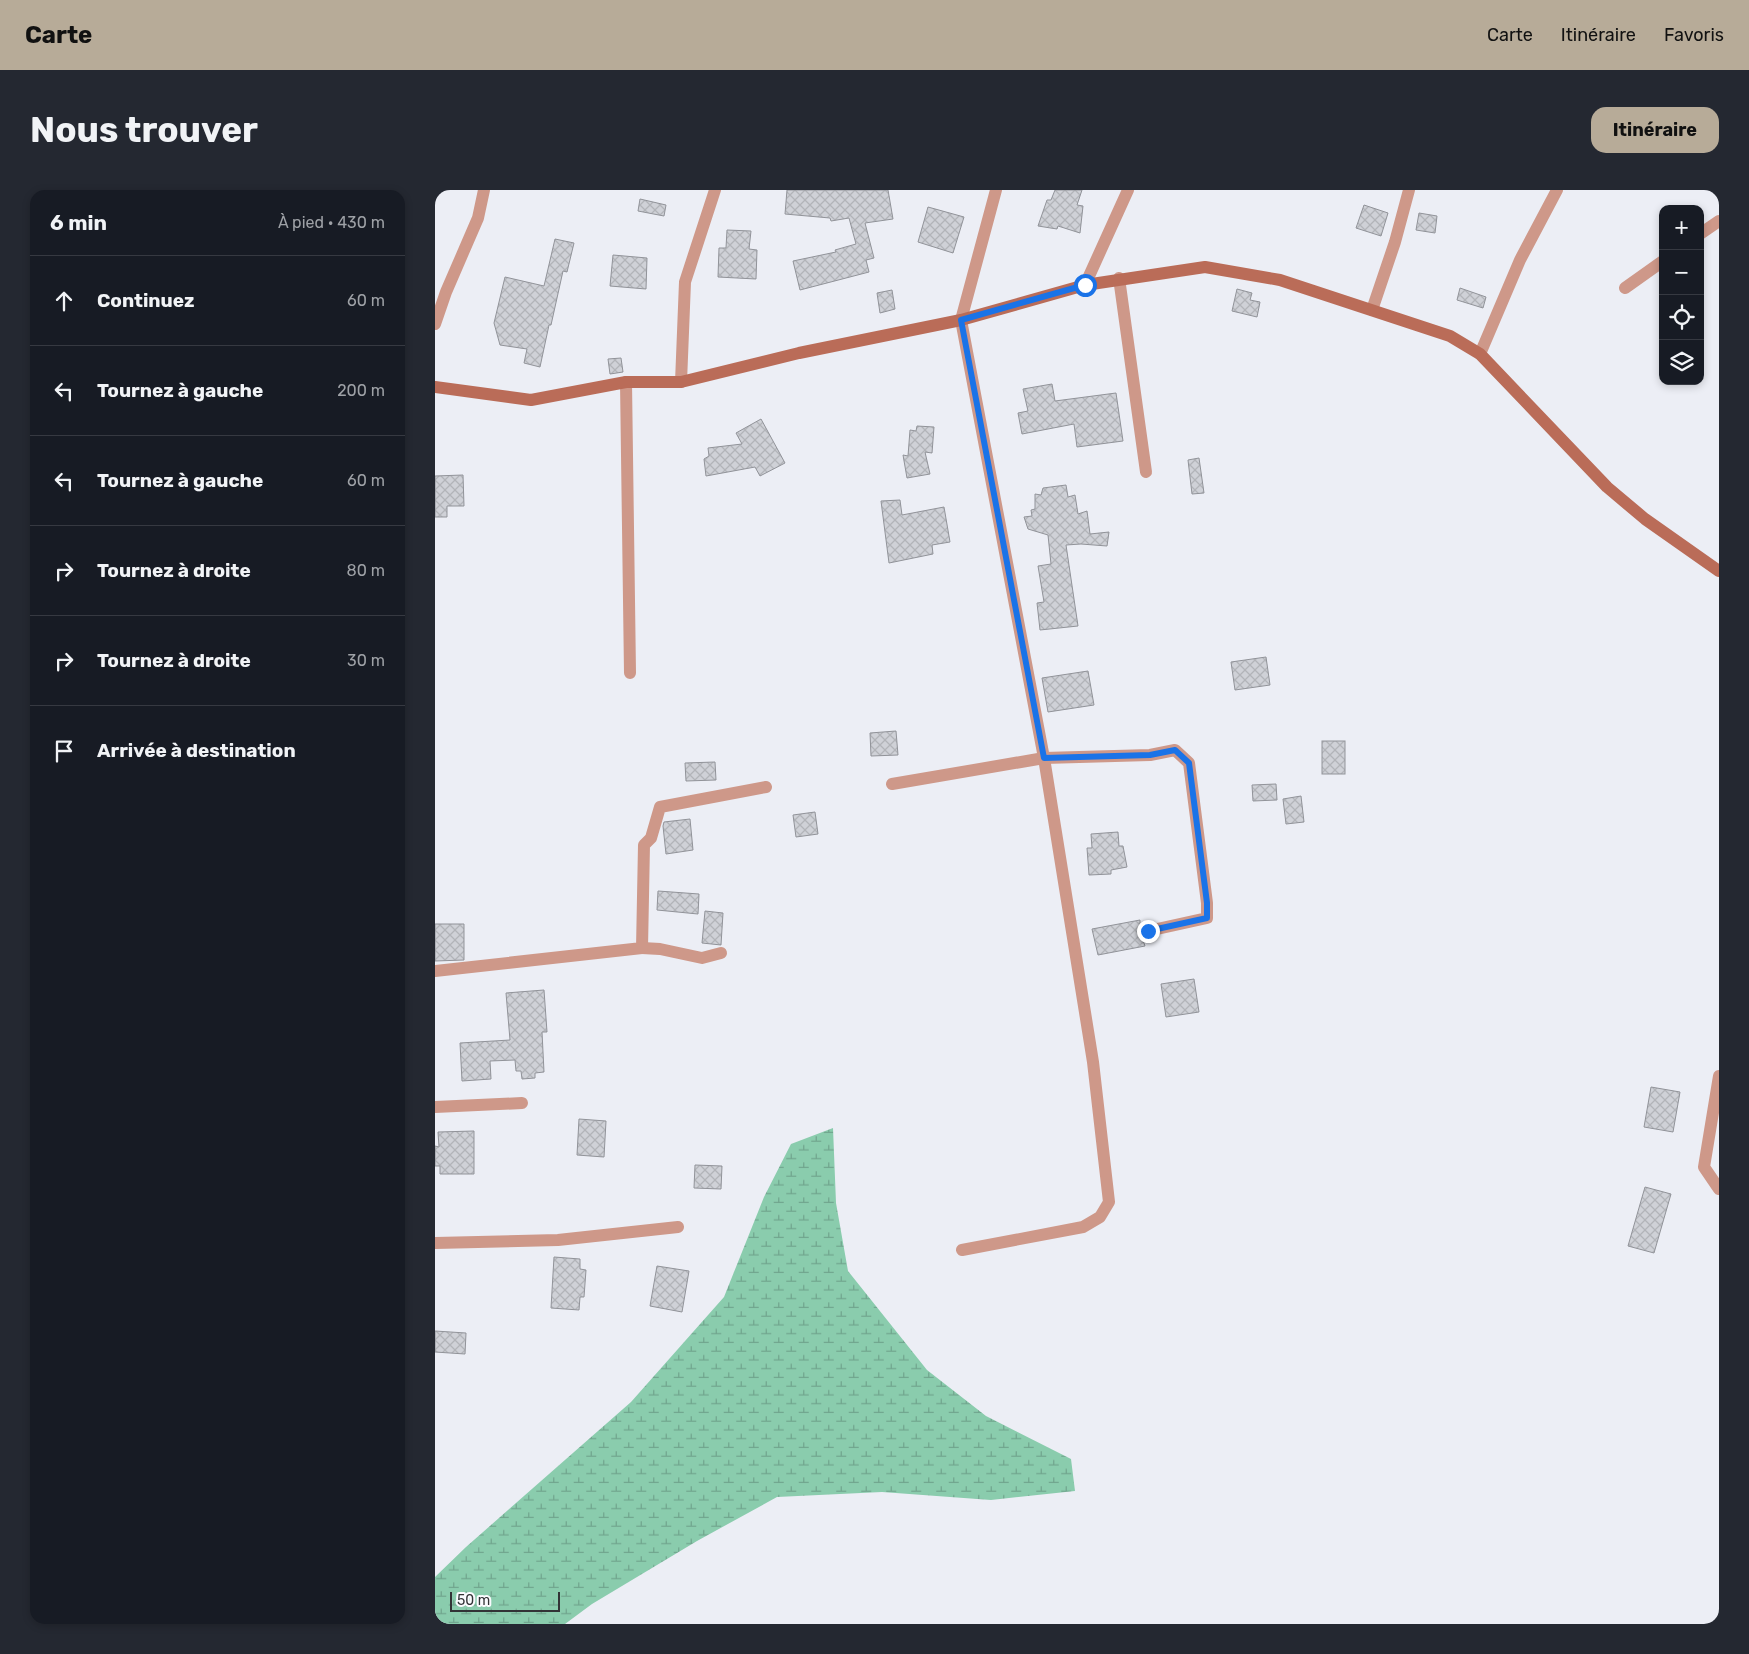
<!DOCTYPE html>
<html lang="fr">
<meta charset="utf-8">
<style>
body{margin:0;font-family:Rubik,sans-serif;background:#242831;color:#f1f3f6}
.controls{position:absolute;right:15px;top:15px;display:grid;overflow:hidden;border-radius:10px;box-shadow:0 2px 8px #0003}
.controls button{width:45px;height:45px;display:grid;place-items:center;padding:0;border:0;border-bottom:1px solid #363941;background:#171b24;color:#f1f3f6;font:25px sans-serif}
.scale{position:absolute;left:15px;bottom:12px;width:110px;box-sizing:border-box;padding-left:5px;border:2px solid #323336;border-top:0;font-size:14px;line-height:18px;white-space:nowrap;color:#323336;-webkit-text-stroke:4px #fafbfe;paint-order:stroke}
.stop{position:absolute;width:15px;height:15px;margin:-11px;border:4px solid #1a73e8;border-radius:50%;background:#fff}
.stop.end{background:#1a73e8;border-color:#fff;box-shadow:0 1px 5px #0008}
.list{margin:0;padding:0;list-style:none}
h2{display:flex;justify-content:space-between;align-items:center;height:65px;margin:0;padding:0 20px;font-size:21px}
h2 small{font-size:16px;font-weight:400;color:#9ea1a6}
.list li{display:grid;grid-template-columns:32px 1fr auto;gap:15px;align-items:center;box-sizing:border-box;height:90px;padding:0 20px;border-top:1px solid #363941}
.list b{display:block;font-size:19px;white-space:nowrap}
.list em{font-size:16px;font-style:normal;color:#9ea1a6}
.icon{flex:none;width:28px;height:28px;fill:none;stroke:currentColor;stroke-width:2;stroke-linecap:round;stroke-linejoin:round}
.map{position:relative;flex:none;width:1284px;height:1434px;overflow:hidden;border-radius:15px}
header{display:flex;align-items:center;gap:30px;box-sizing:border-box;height:70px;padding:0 25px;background:#b7ab98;color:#111}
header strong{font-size:24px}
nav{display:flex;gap:28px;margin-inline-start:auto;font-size:18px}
.intro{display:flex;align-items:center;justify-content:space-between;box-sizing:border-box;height:120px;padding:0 30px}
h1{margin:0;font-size:35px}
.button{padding:12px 22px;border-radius:15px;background:#b7ab98;color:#111;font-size:18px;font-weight:700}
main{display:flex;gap:30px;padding:0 30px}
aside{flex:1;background:#171b24;border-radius:15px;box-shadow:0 2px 8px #0003}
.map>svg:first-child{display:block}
</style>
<header>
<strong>Carte</strong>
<nav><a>Carte</a><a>Itinéraire</a><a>Favoris</a></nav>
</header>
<div class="intro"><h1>Nous trouver</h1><a class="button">Itinéraire</a></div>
<main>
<aside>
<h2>6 min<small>À pied · 430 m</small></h2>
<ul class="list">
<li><svg class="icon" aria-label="ahead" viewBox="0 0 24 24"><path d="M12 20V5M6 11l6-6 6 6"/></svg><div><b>Continuez</b></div><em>60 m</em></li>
<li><svg class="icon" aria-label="left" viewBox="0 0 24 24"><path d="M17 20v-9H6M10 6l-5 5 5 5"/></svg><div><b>Tournez à gauche</b></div><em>200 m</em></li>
<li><svg class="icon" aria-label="left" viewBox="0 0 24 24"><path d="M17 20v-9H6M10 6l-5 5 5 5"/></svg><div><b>Tournez à gauche</b></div><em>60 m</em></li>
<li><svg class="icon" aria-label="right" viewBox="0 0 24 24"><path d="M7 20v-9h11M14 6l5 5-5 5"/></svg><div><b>Tournez à droite</b></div><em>80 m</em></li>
<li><svg class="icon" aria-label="right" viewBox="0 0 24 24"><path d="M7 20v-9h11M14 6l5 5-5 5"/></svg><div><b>Tournez à droite</b></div><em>30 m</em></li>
<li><svg class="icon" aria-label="arrive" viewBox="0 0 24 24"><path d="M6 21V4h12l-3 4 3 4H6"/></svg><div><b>Arrivée à destination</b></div></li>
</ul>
</aside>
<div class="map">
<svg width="1284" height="1434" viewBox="0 0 1284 1434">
<defs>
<pattern id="wetland-marsh" width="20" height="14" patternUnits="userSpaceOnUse" patternTransform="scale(1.25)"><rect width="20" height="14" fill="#8accad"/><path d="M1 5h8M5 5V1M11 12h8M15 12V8" fill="none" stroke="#71a68e"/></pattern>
<pattern id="building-cross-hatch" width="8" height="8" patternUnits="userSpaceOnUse" patternTransform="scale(1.25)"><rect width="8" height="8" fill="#cfd1d7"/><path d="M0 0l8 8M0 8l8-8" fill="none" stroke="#b2b4b9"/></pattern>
</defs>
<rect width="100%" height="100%" fill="#eceef5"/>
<!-- wetland -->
<path fill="url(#wetland-marsh)" d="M398 938 401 1013 413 1081 492 1180 551 1226 636 1269 640 1301 556 1310 447 1302 342 1307 262 1351 157 1414 130 1434H0V1387L31 1357 196 1212 289 1107 329 1007 356 954Z"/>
<!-- building -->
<g fill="url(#building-cross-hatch)" stroke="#919399">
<path d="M352 0H453L458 29 430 33 439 68 431 70 434 82 365 100 358 71 401 62 400 60 421 54 414 28 396 31 395 28 350 24Z"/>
<path d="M620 0H647L642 15 648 16 645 43 623 36 622 39 603 36 612 10H616Z"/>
<path d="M205 9 231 15 229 26 203 21Z"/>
<path d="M929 15 953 23 946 46 921 38Z"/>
<path d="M493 17 529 27 518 63 483 52Z"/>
<path d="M984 23 1002 26 1000 43 981 40Z"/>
<path d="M292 40 316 41 314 59 322 60 321 89 283 87 284 58H291Z"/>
<path d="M120 49 139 53 132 82 128 81 116 135H114L105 177 89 173 92 159 65 155 59 133 70 87 109 96Z"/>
<path d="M178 65 212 68 211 99 175 96Z"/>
<path d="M1025 98 1051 107 1048 118 1022 110Z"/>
<path d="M802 99 817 103 815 110 825 112 822 127 797 121Z"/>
<path d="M457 100 460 119 445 123 442 103Z"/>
<path d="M186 168 188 182 175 184 173 169Z"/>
<path d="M617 194 620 211 681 203 688 251 642 257 639 234 587 244 583 223 593 221 588 199Z"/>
<path d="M326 229 350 273 325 286 320 277 271 286 269 269 274 266 273 258 307 254 301 243Z"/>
<path d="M482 236 499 237 497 263 490 262 495 284 472 288 468 265 473 266 475 240 481 241Z"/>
<path d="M764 268 769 303 757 304 753 270Z"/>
<path d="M28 285 29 316H12V327H0V286Z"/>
<path d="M631 295 633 307 640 305 643 324 652 321 655 344 674 342 672 356 646 354 631 355 643 436 605 440 602 413 609 412 603 376 616 374 613 345 593 339 589 327 597 326 596 320 600 319V304L606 305 608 298Z"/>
<path d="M465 310 467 325 509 317 515 352 497 355 498 364 454 373 446 311Z"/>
<path d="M831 467 835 495 800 500 796 472Z"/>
<path d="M653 481 659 515 613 522 607 488Z"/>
<path d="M461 541 463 565 436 566 435 543Z"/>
<rect x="887" y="551" width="23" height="33"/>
<path d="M280 572 281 590 251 591 250 573Z"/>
<path d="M841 594 842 610 818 611 817 595Z"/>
<path d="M866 606 869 632 851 634 848 609Z"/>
<path d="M380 622 383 644 361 647 358 625Z"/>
<path d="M255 629 258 660 231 664 228 636 229 632Z"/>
<path d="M683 642 684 656H688L692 677 676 680V684L654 685 652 658H657L656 644Z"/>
<path d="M223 701 264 704 263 724 222 720Z"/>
<path d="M270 721 288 723 286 755 267 753Z"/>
<path d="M705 730V742L710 756 663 765 657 739Z"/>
<path d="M0 734H29V770L0 771Z"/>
<path d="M759 789 764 822 731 827 726 794Z"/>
<path d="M109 800 112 842H107L109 882 100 883V888L87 889 86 881H81L80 870 55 871 56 889 27 891 25 853 75 850 71 803Z"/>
<path d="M1216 897 1245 902 1238 942 1209 937Z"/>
<path d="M144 929 171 931 169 967 142 965Z"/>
<path d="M39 941V984H5V976H0V956L4 957 3 942Z"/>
<path d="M260 975 287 976 286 999 259 998Z"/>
<path d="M1210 997 1236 1004 1219 1063 1193 1056Z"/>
<path d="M119 1067 145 1069V1079L151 1080 149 1107H145L144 1120 116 1118Z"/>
<path d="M222 1076 254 1081 247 1122 215 1116Z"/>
<path d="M0 1141 31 1143 30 1164 0 1162Z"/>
</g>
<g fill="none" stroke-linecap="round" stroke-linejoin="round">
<!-- street -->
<g stroke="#ce9889" stroke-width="12">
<path d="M1265 44 1284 31"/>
<path d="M684 88 711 282"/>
<path d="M650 95 693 0"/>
<path d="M1190 98 1228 71"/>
<path d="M937 120 960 52 974 0"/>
<path d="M0 134 11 102 43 28 49 0"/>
<path d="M1045 164 1085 70 1122 0"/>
<path d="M191 192 195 483"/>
<path d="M246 192 250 92 280 0"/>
<path d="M457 594 609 568 715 565 740 560 754 573 772 713V728L713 741"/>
<path d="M207 758 225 759 267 768 286 763"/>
<path d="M0 781 207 758 209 655 216 648 225 617 331 597"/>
<path d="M1284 886 1269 977 1284 999"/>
<path d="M0 917 87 913"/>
<path d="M0 1053 123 1050 243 1037"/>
<path d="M527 1060 648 1037 665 1027 674 1012 658 872 609 568 526 130 561 0"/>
</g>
<!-- secondary -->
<path stroke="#ba6c58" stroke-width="12" d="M0 197 96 210 191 192H246L364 163 526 130 650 95 770 77 845 90 1015 146 1045 164 1172 297 1210 329 1284 381"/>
</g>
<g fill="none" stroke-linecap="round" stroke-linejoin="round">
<!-- route -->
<path stroke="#1a73e8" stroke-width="6" d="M650 95 526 130 609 568 715 565 740 560 754 573 772 713V728L713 741"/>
</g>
</svg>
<div class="controls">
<button>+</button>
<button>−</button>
<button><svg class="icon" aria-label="locate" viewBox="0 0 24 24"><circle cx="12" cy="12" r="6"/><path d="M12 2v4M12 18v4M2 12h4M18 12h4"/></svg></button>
<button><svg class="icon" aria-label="layers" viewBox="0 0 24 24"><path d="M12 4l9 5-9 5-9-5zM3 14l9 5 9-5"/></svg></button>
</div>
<div class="scale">50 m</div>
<div class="stop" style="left:650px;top:95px"></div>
<div class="stop end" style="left:713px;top:741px"></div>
</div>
</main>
